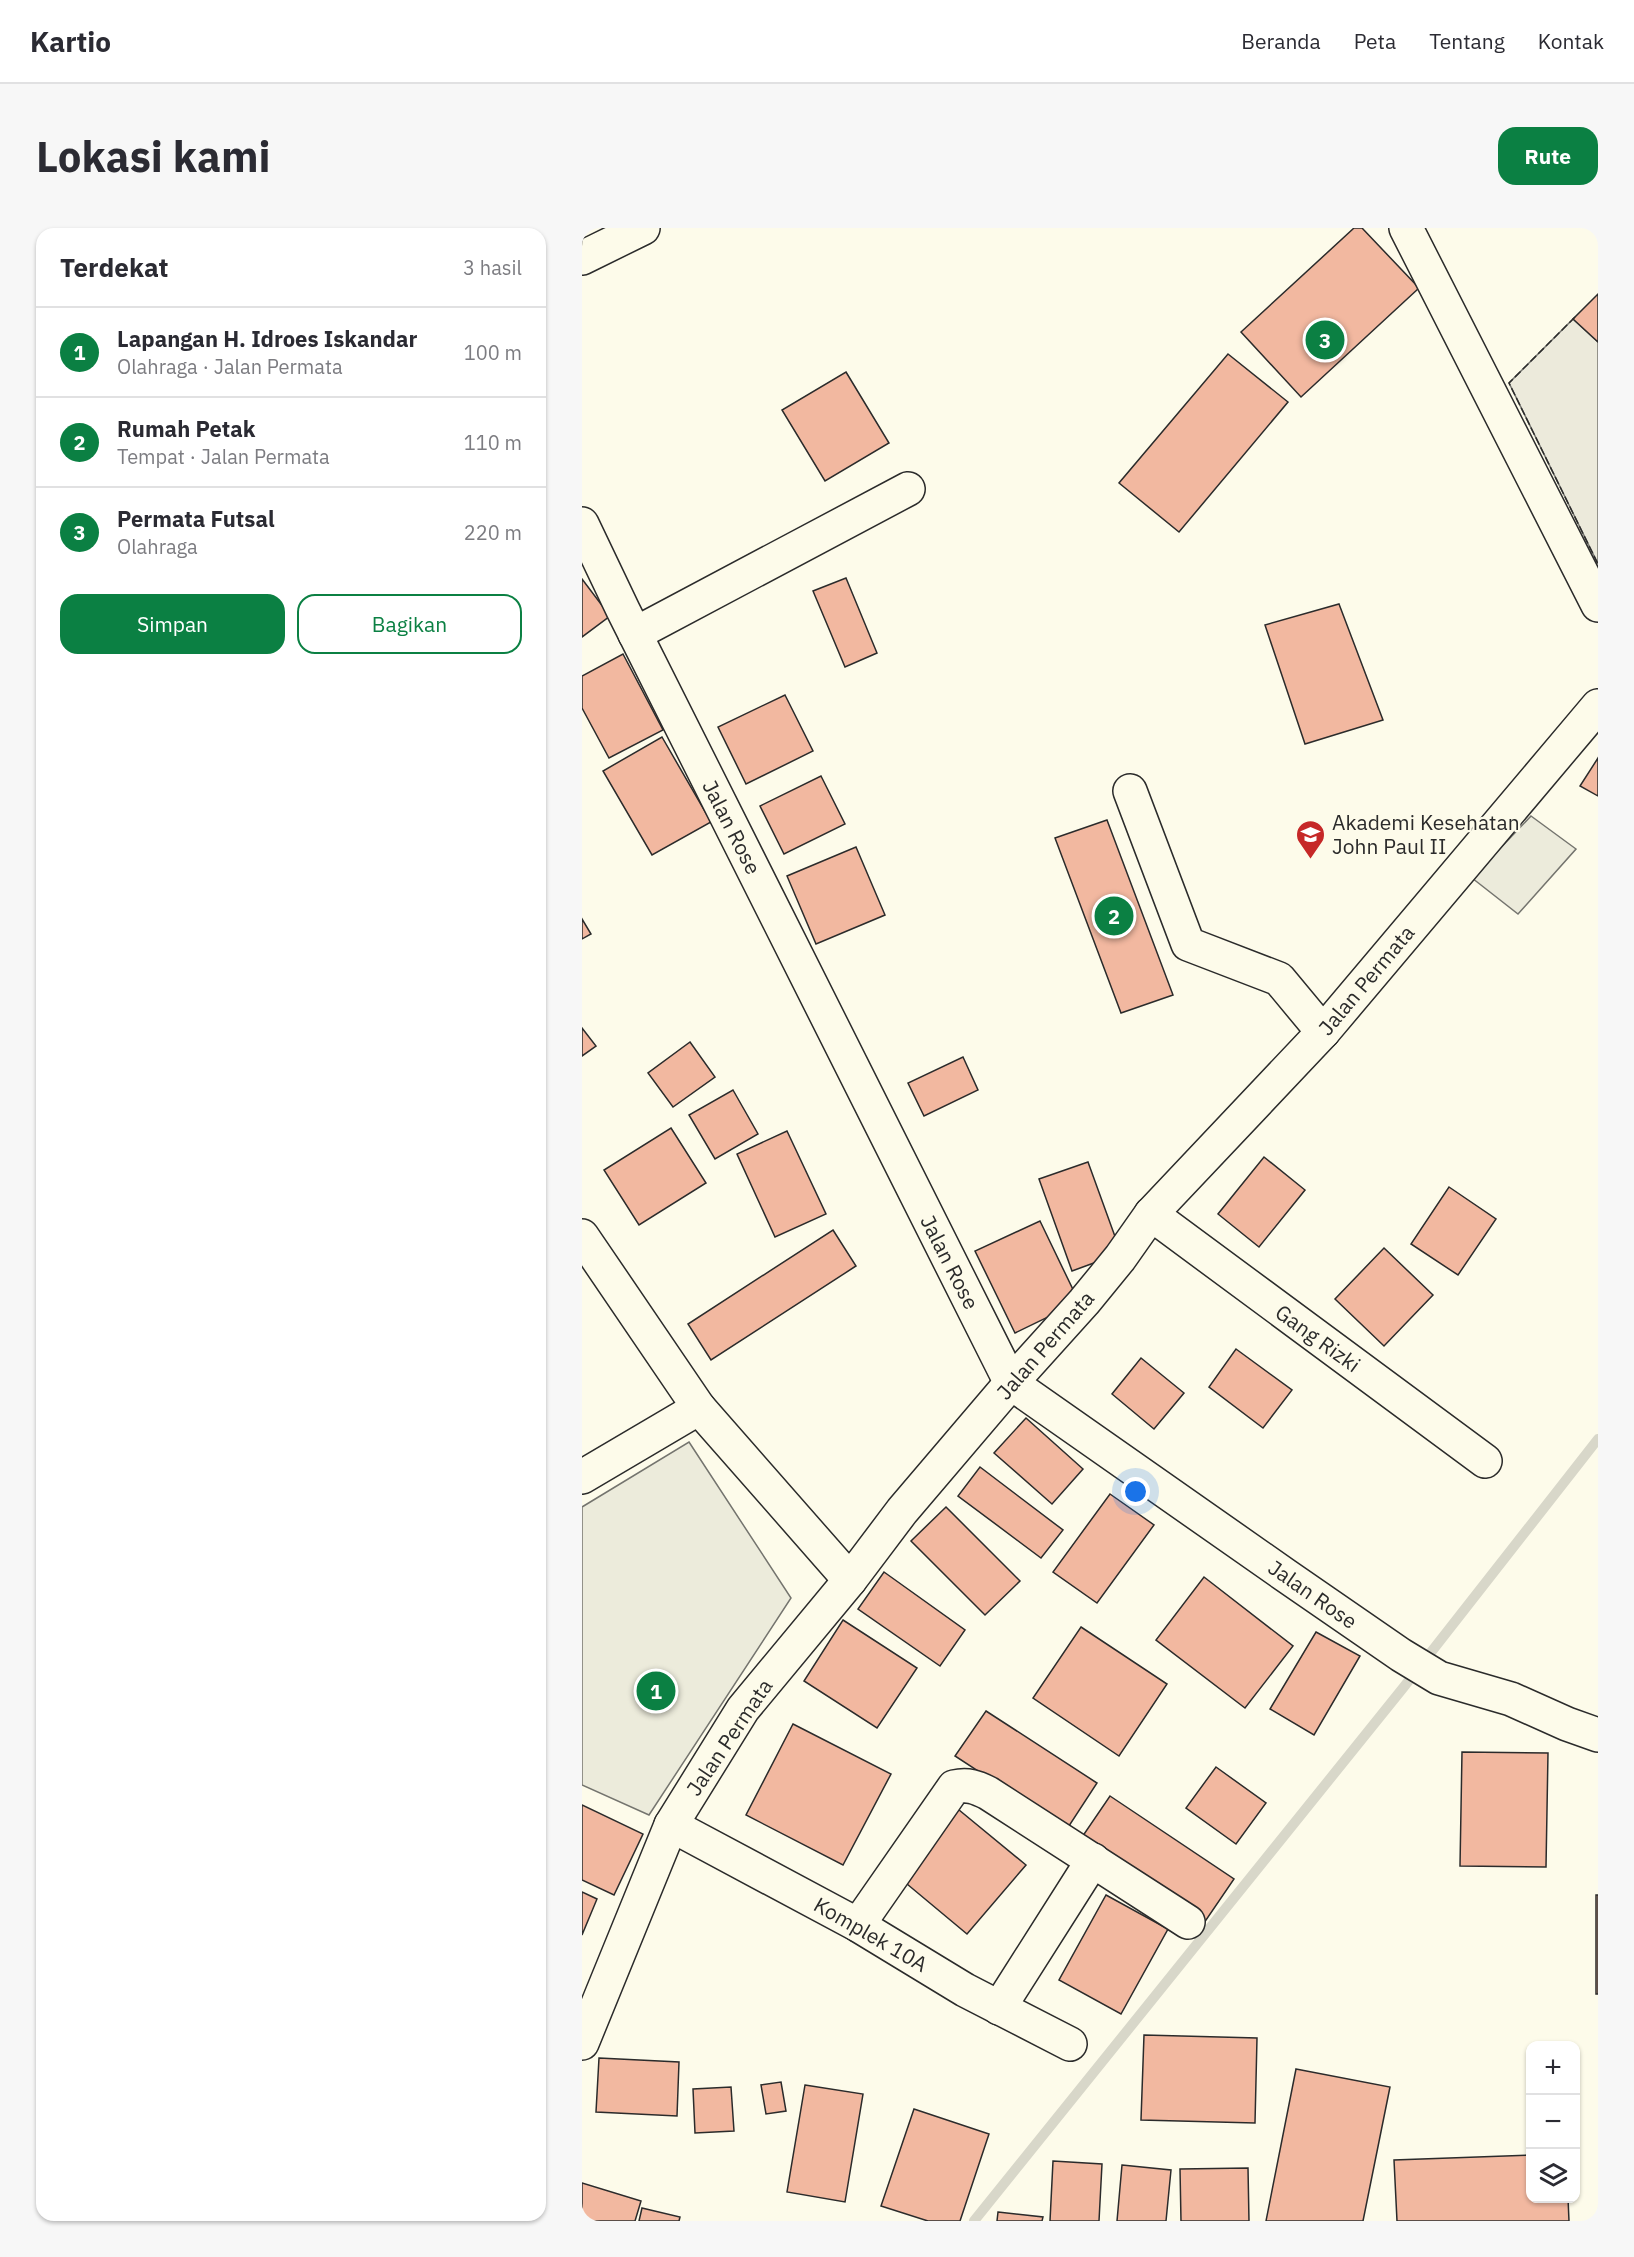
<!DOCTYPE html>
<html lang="id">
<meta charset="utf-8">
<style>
body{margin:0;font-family:"IBM Plex Sans",sans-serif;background:#f7f7f7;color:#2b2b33}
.controls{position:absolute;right:18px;bottom:18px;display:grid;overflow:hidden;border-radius:12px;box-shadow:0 2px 4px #0004}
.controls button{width:54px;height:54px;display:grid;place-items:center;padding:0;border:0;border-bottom:2px solid #e1e1e2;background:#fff;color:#2b2b33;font:30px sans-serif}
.you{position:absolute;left:554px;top:1264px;width:21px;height:21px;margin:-15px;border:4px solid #fff;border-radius:50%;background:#1a73e8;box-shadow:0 0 0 9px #1a73e833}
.badge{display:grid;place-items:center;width:39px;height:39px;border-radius:50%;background:#0b8043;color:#fff;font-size:20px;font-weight:700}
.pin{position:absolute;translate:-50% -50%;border:3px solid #fff;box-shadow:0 2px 6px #0006}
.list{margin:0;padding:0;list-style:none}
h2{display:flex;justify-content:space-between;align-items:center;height:78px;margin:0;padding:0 24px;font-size:26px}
h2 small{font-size:20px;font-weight:400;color:#7c7c81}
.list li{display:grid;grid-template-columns:39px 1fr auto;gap:18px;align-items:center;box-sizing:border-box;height:90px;padding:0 24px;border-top:2px solid #e1e1e2}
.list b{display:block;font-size:22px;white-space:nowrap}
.list p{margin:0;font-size:20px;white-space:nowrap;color:#7c7c81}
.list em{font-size:20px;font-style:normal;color:#7c7c81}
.actions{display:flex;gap:12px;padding:18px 24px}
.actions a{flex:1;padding:14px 0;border:2px solid #0b8043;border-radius:18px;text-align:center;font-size:21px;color:#0b8043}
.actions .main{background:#0b8043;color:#fff}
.icon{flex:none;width:33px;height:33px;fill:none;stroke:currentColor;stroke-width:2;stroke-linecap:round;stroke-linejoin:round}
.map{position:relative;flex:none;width:1016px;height:1993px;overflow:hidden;border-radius:18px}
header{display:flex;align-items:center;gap:36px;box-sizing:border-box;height:84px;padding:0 30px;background:#fff;border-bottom:2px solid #e1e1e2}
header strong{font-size:28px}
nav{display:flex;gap:33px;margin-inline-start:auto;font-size:21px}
.intro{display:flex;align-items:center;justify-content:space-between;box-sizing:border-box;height:144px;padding:0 36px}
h1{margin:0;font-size:42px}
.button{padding:15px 27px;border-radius:18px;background:#0b8043;color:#fff;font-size:21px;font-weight:700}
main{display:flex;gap:36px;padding:0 36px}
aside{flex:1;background:#fff;border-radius:18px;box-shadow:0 2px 4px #0004}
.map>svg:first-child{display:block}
</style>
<header>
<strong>Kartio</strong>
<nav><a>Beranda</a><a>Peta</a><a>Tentang</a><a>Kontak</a></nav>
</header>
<div class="intro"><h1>Lokasi kami</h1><a class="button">Rute</a></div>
<main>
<aside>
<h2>Terdekat<small>3 hasil</small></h2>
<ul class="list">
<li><span class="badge">1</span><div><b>Lapangan H. Idroes Iskandar</b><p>Olahraga · Jalan Permata</p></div><em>100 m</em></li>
<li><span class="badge">2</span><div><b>Rumah Petak</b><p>Tempat · Jalan Permata</p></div><em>110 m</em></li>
<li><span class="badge">3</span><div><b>Permata Futsal</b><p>Olahraga</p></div><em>220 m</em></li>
</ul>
<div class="actions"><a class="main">Simpan</a><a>Bagikan</a></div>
</aside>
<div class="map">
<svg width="1016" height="1993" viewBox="0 0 1016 1993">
<rect width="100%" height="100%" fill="#fdfbea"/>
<!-- green -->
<g fill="#ecebdb" stroke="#74746e" stroke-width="1.5">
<path d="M949 588 994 621 936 686 890 650Z"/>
<path d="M107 1214 209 1370 67 1587 0 1557V1279Z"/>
</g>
<!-- parking -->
<path fill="#eceadb" stroke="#74746e" stroke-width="1.5" d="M991 91 1016 114V336L927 155Z"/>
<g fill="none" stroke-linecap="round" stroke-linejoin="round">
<!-- stream -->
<path stroke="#d8d7c9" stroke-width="10" d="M392 1993 821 1460 1016 1211"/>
</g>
<!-- building -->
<g fill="#f2b8a0" stroke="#2b2b2b" stroke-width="1.5">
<path d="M772 0H780L837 60 719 169 659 104Z"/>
<path d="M1016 66V114L991 91Z"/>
<path d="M646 126 706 174 597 304 537 255Z"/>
<path d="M264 144 307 215 243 253 200 182Z"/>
<path d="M264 350 295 425 263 439 231 363Z"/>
<path d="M0 351 28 388 0 409Z"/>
<path d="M757 376 801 492 723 516 683 397Z"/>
<path d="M41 426 81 502 27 530 0 480V448Z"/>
<path d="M203 467 231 523 164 556 136 499Z"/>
<path d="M80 509 129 594 70 627 21 543Z"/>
<path d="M1016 530V568L998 558Z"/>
<path d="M239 548 263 596 202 626 178 578Z"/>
<path d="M525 592 591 767 539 785 473 610Z"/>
<path d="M274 619 303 687 234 716 205 648Z"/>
<path d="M0 691 9 706 0 711Z"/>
<path d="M0 800 14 818 0 828Z"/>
<path d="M108 814 133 849 91 879 66 845Z"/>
<path d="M381 829 396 862 342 888 326 855Z"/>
<path d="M151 862 176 906 133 931 107 887Z"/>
<path d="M89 900 124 955 57 997 22 942Z"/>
<path d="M205 903 244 986 193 1009 155 926Z"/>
<path d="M682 929 723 962 677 1019 636 986Z"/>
<path d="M506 934 539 1025 490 1043 457 951Z"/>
<path d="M867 959 914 991 876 1047 829 1016Z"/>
<path d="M458 993 497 1074 433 1105 393 1023Z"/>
<path d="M251 1002 274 1038 129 1132 106 1096Z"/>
<path d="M802 1020 851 1067 802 1118 753 1071Z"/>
<path d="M654 1121 710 1162 681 1200 627 1159Z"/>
<path d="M559 1130 602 1165 572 1201 530 1166Z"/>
<path d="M444 1190 501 1241 470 1276 412 1225Z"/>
<path d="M398 1239 481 1302 459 1330 376 1268Z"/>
<path d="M528 1266 572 1297 515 1375 471 1344Z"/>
<path d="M364 1279 438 1353 403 1387 329 1313Z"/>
<path d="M302 1344 383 1402 358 1438 276 1381Z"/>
<path d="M622 1349 711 1418 663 1480 574 1412Z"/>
<path d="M261 1392 335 1440 295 1500 222 1453Z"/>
<path d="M499 1399 585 1456 537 1528 451 1470Z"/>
<path d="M734 1404 778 1428 732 1507 688 1481Z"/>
<path d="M404 1483 515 1555 485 1601 373 1528Z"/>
<path d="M211 1496 309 1546 261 1637 164 1587Z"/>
<path d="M880 1524 966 1525 964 1639 878 1638Z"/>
<path d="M634 1539 684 1575 654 1616 604 1580Z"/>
<path d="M528 1568 652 1651 622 1695 498 1612Z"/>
<path d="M0 1577 61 1606 32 1667 0 1652Z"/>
<path d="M371 1577 444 1637 385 1706 313 1646Z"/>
<path d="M0 1664 15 1671 0 1707Z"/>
<path d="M524 1667 586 1701 539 1786 477 1752Z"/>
<rect x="1014" y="1667" width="2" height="99"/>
<path d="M562 1807 675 1810 673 1895 559 1892Z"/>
<path d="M17 1830 97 1834 95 1888 14 1884Z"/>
<path d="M714 1841 808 1859 781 1993H684Z"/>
<path d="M199 1854 204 1883 184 1886 179 1857Z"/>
<path d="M223 1857 281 1866 263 1974 205 1964Z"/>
<path d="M149 1859 152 1903 113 1905 111 1861Z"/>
<path d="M332 1881 407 1906 378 1993H346L299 1978Z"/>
<path d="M948 1927V1970H986L987 1993H815L812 1932Z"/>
<path d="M471 1933 520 1936 517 1993H468Z"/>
<path d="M540 1937 589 1942 584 1993H535Z"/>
<path d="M666 1940 667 1993H599L598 1941Z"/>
<path d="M0 1955 59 1973 53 1993H0Z"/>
<path d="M60 1980 98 1989 97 1993H57Z"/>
<path d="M416 1984 461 1989 460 1993H415Z"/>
</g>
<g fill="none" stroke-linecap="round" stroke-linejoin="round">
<defs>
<g id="minor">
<path d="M824 0 1016 377"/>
<path d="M0 30 61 0"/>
<path d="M0 296 41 382 429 1155 703 1347 819 1427 857 1450 929 1471 985 1496 1016 1507"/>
<path d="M53 406 326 261"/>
<path d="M548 563 606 716 697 751 741 804"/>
<path d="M569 986 903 1233"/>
<path d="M0 1008 117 1180 268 1352"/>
<path d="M0 1249 117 1180"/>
<path d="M89 1597 276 1697 383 1762 488 1816"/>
<path d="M276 1697 372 1559C386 1556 394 1559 406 1565L606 1694"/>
<path d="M417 1780 511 1632"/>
<path d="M0 1815 89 1597 161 1481 268 1352 320 1283 429 1155 502 1074 538 1030 569 986 741 804 1016 478"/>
</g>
</defs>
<!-- minor casing -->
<use href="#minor" stroke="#2b2b2b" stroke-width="36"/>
<!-- minor -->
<use href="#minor" stroke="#fdfbea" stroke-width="33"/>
<!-- fence -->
<path stroke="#2b2b2b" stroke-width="1.5" stroke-dasharray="8 3" stroke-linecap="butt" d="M993 89 927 155 1016 336"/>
</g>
<!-- icons -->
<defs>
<symbol id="university-pin" viewBox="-11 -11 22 30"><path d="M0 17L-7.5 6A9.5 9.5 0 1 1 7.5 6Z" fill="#c62828" stroke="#fdfbea"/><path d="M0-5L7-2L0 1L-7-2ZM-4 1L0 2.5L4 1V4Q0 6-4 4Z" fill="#fff"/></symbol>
</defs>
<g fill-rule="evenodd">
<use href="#university-pin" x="712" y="590" width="33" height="45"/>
</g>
<g text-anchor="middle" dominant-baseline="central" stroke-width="4.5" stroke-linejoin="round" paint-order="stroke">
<!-- poi labels -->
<g font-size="21" fill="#2b2b2b" stroke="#fdfbea" text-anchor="start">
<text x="750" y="594">Akademi Kesehatan<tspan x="750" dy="24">John Paul II</tspan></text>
</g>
<!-- street labels -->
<g font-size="21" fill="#2b2b2b" stroke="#fdfbea">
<text transform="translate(150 599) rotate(63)">Jalan Rose</text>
<text transform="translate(784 752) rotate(-50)">Jalan Permata</text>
<text transform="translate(368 1034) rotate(63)">Jalan Rose</text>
<text transform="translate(736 1110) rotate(36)">Gang Rizki</text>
<text transform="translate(463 1117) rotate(-49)">Jalan Permata</text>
<text transform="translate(731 1366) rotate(35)">Jalan Rose</text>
<text transform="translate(147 1509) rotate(-56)">Jalan Permata</text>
<text transform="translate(289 1706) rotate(30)">Komplek 10A</text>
</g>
</g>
</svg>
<div class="controls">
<button>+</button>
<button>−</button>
<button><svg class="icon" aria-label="layers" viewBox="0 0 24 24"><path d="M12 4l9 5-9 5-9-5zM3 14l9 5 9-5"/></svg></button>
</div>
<div class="you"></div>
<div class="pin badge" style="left:74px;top:1463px">1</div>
<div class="pin badge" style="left:532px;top:688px">2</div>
<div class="pin badge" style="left:743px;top:112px">3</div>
</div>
</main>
